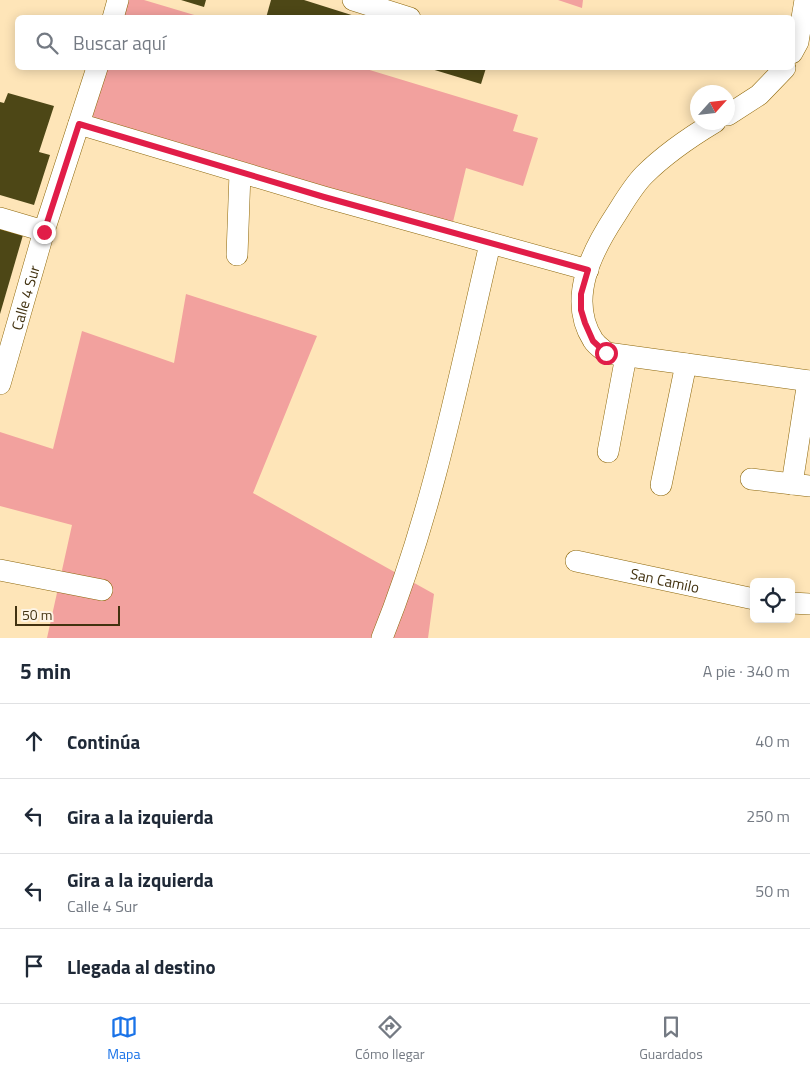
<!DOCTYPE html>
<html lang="es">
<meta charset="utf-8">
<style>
body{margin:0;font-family:"Titillium Web",sans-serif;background:#f2f2f3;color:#1f2937}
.controls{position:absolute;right:15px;bottom:15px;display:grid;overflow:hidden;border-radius:8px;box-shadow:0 2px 12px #0003}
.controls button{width:45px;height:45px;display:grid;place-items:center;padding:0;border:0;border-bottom:1px solid #e0e1e3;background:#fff;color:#1f2937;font:25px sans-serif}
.compass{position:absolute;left:690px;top:85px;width:45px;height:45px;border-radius:50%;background:#fff;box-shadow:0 2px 12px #0003;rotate:63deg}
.scale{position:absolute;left:15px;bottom:12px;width:105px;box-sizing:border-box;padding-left:5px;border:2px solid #423210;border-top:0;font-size:14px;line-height:18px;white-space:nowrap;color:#423210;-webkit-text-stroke:4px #fdf4e5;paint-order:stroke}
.stop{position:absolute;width:15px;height:15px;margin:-11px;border:4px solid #e11d48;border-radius:50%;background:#fff}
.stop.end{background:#e11d48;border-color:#fff;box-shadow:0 1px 5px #0008}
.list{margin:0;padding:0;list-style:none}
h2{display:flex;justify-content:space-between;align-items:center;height:65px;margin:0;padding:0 20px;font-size:21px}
h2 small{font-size:16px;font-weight:400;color:#747a83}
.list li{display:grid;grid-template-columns:32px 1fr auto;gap:15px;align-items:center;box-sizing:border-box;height:75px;padding:0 20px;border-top:1px solid #e0e1e3}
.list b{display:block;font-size:19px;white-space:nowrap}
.list p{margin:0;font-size:16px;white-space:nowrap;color:#747a83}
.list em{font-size:16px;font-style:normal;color:#747a83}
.icon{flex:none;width:28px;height:28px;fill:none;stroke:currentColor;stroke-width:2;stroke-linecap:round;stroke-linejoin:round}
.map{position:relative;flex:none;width:810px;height:638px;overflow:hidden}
.search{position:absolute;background:#fff;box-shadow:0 2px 12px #0003;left:15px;right:15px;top:15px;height:55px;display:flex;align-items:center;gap:12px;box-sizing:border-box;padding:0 18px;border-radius:8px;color:#747a83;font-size:19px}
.sheet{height:365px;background:#fff}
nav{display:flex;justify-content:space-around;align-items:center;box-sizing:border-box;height:70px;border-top:1px solid #e0e1e3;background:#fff;font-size:14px;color:#747a83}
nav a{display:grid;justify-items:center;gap:2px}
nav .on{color:#1a73e8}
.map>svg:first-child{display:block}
</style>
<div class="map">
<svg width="810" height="638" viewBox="0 0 810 638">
<rect width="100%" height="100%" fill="#fee5b8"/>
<!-- green -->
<g fill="#f2a19e">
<path d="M126 0H144L201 17 121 18Z"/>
<path d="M558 0H583L582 8Z"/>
<path d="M106 68H363L518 115 513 131 538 138 523 186 466 168 452 226 90 120Z"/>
<path d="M186 294 317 336 253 493 434 594 428 638H47L72 525 0 506V432L53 449 82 331 174 363Z"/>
</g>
<!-- building -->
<g fill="#4d4716">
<path d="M181 0H206L204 7Z"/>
<path d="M271 0H304L361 18H266Z"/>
<path d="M428 68H486L481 84Z"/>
<path d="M8 93 54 106 39 152 50 155 34 205 0 195V102L4 103Z"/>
<path d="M0 229 23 235 0 314Z"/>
</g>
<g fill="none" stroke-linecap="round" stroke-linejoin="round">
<defs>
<g id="minor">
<path d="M353 0 410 18"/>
<path d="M113 18 118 0"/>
<path d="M792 53 798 42 805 0"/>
<path d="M728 115 759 95 785 68"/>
<path d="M715 122C690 137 665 154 644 175 633 186 624 202 615 216 592 251 567 299 593 340 596 345 602 349 607 353L810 381"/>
<path d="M79 124 324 197 588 270"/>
<path d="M0 218 44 231"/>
<path d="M237 255 240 173"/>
<path id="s1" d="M0 384 44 231 97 68"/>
<path d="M608 452 626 356"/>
<path d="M751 479 810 486"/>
<path d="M792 484 808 381"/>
<path d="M661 485 686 364"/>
<path id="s2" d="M576 561 754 599"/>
<path d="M0 570 102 590"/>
<path d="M791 603 810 604"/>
<path d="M382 638C433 512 459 376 490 244"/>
</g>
</defs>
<!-- minor casing -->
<use href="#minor" stroke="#8d670b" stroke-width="22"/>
<!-- minor -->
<use href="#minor" stroke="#fff" stroke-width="21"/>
</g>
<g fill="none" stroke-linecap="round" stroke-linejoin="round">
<!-- route -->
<path stroke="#e11d48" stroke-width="6" d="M44 232 79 124 324 197 588 270 581 294V310L585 323 593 341 606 353"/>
</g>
<g text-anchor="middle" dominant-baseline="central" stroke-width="5" stroke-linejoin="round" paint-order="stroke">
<!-- street labels -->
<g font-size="15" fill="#423210" stroke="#fdf4e5">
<text stroke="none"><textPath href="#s1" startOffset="90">Calle 4 Sur</textPath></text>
<text stroke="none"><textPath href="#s2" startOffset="91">San Camilo</textPath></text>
</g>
</g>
</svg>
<div class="controls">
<button><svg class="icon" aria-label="locate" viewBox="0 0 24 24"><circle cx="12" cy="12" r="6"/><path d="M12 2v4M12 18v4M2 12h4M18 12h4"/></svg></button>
</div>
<svg class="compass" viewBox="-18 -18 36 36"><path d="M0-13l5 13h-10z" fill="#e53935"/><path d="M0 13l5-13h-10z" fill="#747a83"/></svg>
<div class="scale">50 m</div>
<div class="stop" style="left:606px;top:353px"></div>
<div class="stop end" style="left:44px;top:232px"></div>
<div class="search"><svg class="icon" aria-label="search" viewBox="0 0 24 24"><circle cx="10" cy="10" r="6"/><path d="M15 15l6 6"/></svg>Buscar aquí</div>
</div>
<section class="sheet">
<h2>5 min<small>A pie · 340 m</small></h2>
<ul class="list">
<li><svg class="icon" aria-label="ahead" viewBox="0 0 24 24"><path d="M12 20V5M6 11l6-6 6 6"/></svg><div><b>Continúa</b></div><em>40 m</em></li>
<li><svg class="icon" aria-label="left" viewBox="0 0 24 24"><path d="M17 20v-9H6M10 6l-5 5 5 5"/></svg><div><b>Gira a la izquierda</b></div><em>250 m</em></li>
<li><svg class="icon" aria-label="left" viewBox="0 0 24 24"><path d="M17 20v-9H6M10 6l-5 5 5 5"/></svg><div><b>Gira a la izquierda</b><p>Calle 4 Sur</p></div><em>50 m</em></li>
<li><svg class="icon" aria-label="arrive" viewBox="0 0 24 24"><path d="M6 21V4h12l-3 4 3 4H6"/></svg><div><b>Llegada al destino</b></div></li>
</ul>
</section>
<nav>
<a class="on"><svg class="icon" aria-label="map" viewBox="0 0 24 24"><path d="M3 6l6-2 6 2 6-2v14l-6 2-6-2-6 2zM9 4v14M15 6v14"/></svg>Mapa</a>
<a><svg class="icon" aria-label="directions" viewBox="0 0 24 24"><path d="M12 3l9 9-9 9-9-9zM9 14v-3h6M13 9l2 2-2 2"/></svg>Cómo llegar</a>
<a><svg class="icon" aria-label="saved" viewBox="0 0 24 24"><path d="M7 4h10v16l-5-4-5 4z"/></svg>Guardados</a>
</nav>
